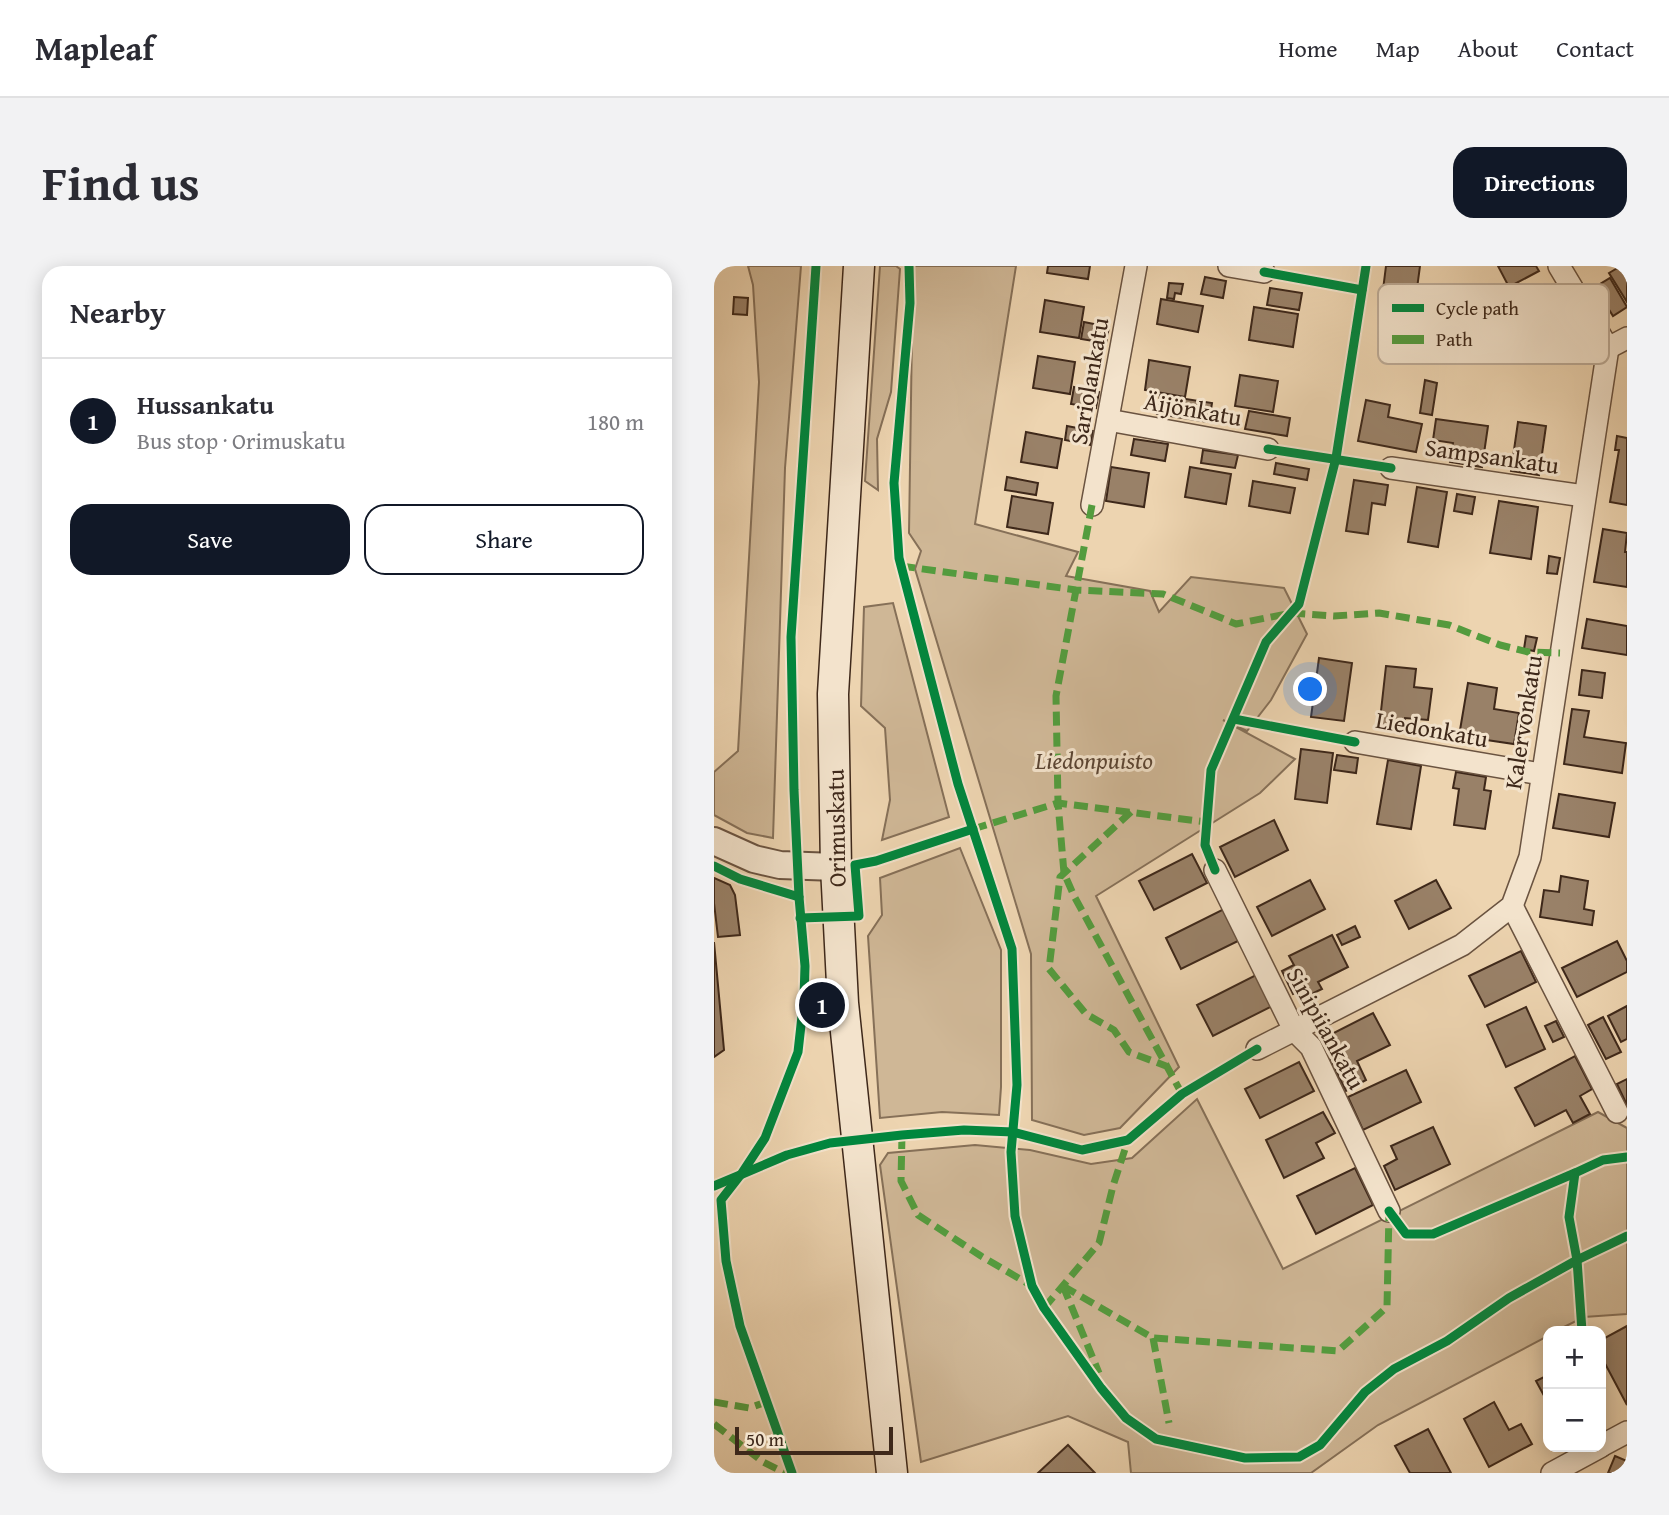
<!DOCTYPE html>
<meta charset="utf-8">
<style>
body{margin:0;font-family:"Gentium Book Plus",serif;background:#f2f2f3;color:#2b2b33}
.controls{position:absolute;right:21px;bottom:21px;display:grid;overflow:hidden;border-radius:14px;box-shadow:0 4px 18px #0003}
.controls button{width:63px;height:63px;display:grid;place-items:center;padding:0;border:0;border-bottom:2px solid #e1e1e2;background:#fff;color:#2b2b33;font:35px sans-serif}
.scale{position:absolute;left:21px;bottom:18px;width:158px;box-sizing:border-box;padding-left:7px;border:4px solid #3e281a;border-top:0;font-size:19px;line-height:24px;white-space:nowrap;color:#3e281a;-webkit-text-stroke:5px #f3e3cc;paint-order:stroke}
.you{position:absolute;left:597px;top:424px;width:24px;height:24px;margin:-18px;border:5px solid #fff;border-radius:50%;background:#1a73e8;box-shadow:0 0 0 10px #1a73e833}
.badge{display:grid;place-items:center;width:46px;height:46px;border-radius:50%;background:#111827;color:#fff;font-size:23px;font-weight:700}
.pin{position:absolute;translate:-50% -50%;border:4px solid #fff;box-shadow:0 2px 7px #0006}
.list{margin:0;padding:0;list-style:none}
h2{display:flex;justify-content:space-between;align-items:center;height:91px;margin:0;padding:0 28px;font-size:30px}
h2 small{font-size:23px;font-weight:400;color:#7c7c81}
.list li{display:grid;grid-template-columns:46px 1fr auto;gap:21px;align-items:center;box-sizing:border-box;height:126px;padding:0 28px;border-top:2px solid #e1e1e2}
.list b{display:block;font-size:26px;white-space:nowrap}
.list p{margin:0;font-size:23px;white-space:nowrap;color:#7c7c81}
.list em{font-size:23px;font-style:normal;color:#7c7c81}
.actions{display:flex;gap:14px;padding:21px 28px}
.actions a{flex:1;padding:16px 0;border:2px solid #111827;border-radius:21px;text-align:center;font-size:24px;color:#111827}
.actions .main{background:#111827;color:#fff}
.map{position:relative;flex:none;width:913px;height:1207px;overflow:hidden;border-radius:21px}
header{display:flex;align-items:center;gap:42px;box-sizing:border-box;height:98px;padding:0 35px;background:#fff;border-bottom:2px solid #e1e1e2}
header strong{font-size:33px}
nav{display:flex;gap:38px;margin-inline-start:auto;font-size:24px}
.intro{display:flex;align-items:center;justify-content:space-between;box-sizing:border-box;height:168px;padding:0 42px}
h1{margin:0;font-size:49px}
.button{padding:18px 32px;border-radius:21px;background:#111827;color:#fff;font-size:24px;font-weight:700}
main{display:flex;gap:42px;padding:0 42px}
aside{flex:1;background:#fff;border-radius:21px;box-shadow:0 4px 18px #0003}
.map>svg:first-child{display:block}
</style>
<header>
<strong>Mapleaf</strong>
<nav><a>Home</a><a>Map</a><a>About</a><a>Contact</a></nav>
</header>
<div class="intro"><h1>Find us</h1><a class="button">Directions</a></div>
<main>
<aside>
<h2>Nearby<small></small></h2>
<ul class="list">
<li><span class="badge">1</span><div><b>Hussankatu</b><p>Bus stop · Orimuskatu</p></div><em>180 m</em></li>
</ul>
<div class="actions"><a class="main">Save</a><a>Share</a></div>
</aside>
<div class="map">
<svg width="913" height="1207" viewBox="0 0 913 1207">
<rect width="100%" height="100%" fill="#edd4b0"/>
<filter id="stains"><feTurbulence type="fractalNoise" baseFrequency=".00286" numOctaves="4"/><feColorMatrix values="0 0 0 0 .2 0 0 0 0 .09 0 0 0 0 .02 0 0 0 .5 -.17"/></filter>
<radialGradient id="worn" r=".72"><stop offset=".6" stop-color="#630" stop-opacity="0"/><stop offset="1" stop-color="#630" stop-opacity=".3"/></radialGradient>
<!-- green -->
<g fill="#cfb796" stroke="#867058" stroke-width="2">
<path d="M34 0H87L71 202 59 572 33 567 0 549V506L24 485 45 116 39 19Z"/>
<path d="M166 0H182L186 3 177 126 163 173 164 224 151 215Z"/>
<path d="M199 0H302L261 258 364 286 352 310 436 325 445 346 477 311 570 322 593 368 557 434 533 465 509 454 581 493 546 527 382 630 465 801 406 862 370 869 318 854 317 688 201 303 207 285 195 267Z"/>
<path d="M179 337 235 551 168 574 176 534 171 462 147 440 150 341Z"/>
<path d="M246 582 287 684V821L285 849 228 846 166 852 154 670 168 649 166 612Z"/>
<path d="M483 833 569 1003 884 846 913 862V1048L870 1051 842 1065H834V1070L664 1159 597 1207H417L414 1176 354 1150 207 1196 166 899 174 887 261 879 316 884 377 898 418 892Z"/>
</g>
<!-- building -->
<g fill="#998168" stroke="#3e281a" stroke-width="2">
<path d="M334 0H376L374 13 333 7Z"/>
<path d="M672 0H706L698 60 665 56Z"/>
<path d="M784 0H822L825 5 795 21Z"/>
<path d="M907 0H913V36L895 7Z"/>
<path d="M491 11 512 15 509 32 487 28Z"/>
<path d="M896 12 913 41 899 50 881 21Z"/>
<path d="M455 17 469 18 467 28 461 27 460 33 453 32Z"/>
<path d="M556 22 588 27 585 44 553 39Z"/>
<path d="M20 31 34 32 33 49 19 48Z"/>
<path d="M447 33 489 40 484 66 443 58Z"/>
<path d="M331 34 370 41 365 72 326 66Z"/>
<path d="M540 41 584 48 579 81 535 74Z"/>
<path d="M370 56 395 61 392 77 367 73Z"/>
<path d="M324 90 361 96 356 128 319 122Z"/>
<path d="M435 94 476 101 471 131 431 124Z"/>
<path d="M526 109 564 115 559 146 521 140Z"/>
<path d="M711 114 723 117 718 149 706 147Z"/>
<path d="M360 121 385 126 382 142 357 138Z"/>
<path d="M446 129 498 137 495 156 443 148Z"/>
<path d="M652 134 676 139 674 151 708 158 702 186 644 175Z"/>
<path d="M535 145 576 152 573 170 531 163Z"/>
<path d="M722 153 774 160 768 201 736 196 739 177 719 174Z"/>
<path d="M804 156 832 160 825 209 797 205Z"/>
<path d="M353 160 379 165 377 179 351 174Z"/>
<path d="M312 166 348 173 343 202 307 196Z"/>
<path d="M903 170 913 172V239L896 236 905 184H901Z"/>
<path d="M420 173 454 178 451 195 417 189Z"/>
<path d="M489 184 524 189 521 202 487 197Z"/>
<path d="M562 197 595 203 593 214 560 208Z"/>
<path d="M397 201 435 207 430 241 392 235Z"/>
<path d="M476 201 517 208 512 238 471 231Z"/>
<path d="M293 211 324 217 322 229 291 224Z"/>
<path d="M640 214 674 219 671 239 658 237 654 268 632 265Z"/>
<path d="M539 215 581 222 576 247 535 240Z"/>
<path d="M703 221 733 226 724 281 694 276Z"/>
<path d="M743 228 761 231 758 248 740 245Z"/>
<path d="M298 230 339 237 334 268 293 261Z"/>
<path d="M785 235 824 241 817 293 776 287Z"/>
<path d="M889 263 913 267 911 286H913V321L880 316Z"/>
<path d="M835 290 846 292 843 308 833 307Z"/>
<path d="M873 353 913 360V389L868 382Z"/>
<path d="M812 370 823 372 820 385 810 383Z"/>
<path d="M605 392 638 397 630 455 597 451Z"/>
<path d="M672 400 702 403 700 421 718 423 714 454 691 452 690 465 665 463Z"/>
<path d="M868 404 891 407 888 432 865 429Z"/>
<path d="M754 417 783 422 780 443 805 447 800 478 745 470Z"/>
<path d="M858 443 875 445 870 471 912 477 908 507 850 498Z"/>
<path d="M587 483 619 487 613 537 581 533Z"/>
<path d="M623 489 644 492 642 507 620 504Z"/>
<path d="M674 494 707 500 697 563 663 558Z"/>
<path d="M742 506 772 511 770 524 777 525 771 563 740 559 745 523 739 522Z"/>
<path d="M845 528 901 537 895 571 839 562Z"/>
<path d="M560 554 574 584 521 611 506 581Z"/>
<path d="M478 588 493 617 440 644 425 615Z"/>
<path d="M847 610 874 615 870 643 880 645 878 659 826 651 830 624 845 626Z"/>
<path d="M0 612 16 619 21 629 26 669 4 671 0 637Z"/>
<path d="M596 614 611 643 558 670 543 641Z"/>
<path d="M722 614 737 642 695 663 681 635Z"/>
<path d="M510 643 526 674 467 703 452 672Z"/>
<path d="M641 660 646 671 628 679 623 669Z"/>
<path d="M618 669 634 701 604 716 608 723 587 733 584 726 579 728 568 705 580 699 575 690Z"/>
<path d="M903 675 913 695V706L863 731 848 702Z"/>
<path d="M0 676 10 784 0 791Z"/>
<path d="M807 685 822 716 771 741 755 710Z"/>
<path d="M544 708 560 739 499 770 483 739Z"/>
<path d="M913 740V773L907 776 894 750Z"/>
<path d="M812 741 831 783 792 801 773 759Z"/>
<path d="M659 747 676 779 643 795 652 814 632 825 606 774Z"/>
<path d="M889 751 907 786 892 793 874 759Z"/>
<path d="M842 755 850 771 839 776 831 760Z"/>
<path d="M861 790 878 823 866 830 876 848 859 857 852 844 821 860 801 822Z"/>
<path d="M585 796 600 825 546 852 531 823Z"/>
<path d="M692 804 707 836 649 864 634 831Z"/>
<path d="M913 813V839L903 818Z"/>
<path d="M609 846 621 867 602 877 610 892 570 912 552 874Z"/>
<path d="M719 861 736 898 681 924 670 900 683 893 677 880Z"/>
<path d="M641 902 659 939 602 968 583 930Z"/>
<path d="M913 1060V1139L887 1090V1074Z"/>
<path d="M834 1109V1137L822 1115Z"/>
<path d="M780 1136 795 1164 807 1158 818 1178 775 1201 750 1153Z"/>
<path d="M714 1163 737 1207H696L681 1180Z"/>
<path d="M354 1179 381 1207H324Z"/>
<path d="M901 1190 913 1195V1207H894Z"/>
</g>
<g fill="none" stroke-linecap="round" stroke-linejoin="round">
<defs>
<g id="minor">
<path d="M515 0 550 6"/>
<path d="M894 82 913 72"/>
<path d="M394 154 554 183"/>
<path d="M677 202 870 230"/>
<path d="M378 239 422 0"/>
<path d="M641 476 827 508"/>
<path d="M501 604 580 764 597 781 675 945"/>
<path d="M798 640 903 846"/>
<path d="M543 783 748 679 798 640 816 591 894 82 845 0"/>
<path d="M887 1180 913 1166"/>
<path d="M838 1207 886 1181"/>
</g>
<path id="tertiary" d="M0 575 40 593 66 599 122 601"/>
<path id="secondary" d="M145 0 119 428 122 601 129 737 178 1207"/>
</defs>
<!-- minor casing -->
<use href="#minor" stroke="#6a5340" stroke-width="24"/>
<!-- tertiary casing -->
<use href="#tertiary" stroke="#6a5340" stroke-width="30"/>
<!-- secondary casing -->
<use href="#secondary" stroke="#3e281a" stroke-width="33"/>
<!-- minor -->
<use href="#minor" stroke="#f3e3cc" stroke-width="21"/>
<!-- tertiary -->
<use href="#tertiary" stroke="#f3e3cc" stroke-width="26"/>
<!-- secondary -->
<use href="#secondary" stroke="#f3e3cc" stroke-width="30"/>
<!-- quiet -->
<g stroke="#539c3e" stroke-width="7" stroke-dasharray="14 7" stroke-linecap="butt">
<path d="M378 239 342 430 344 537 350 607 360 630 468 828"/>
<path d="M187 300 362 324 449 328 522 358 577 347 620 350 665 347 735 359 786 379 814 386 846 387"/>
<path d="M417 546 346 611 335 703 372 748 400 764 415 786 452 800"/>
<path d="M259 563 344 537 492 556"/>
<path d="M188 869 187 915 204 949 267 990 318 1020"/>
<path d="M349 1020 439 1072 624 1085 673 1041 675 945"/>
<path d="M349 1020 385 1107"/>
<path d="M330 1042 385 977 399 920 414 874"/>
<path d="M439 1072 455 1157"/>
<path d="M0 1136 35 1142 52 1136"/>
<path d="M0 1158 49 1196 71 1207"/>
</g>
<defs>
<g id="cycleway">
<path d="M195 0 196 37 180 217 185 292 244 518 298 683 303 819 297 886 301 950 318 1020 330 1042 387 1122 412 1152 442 1173 531 1192 585 1191 606 1179 651 1126 680 1103 733 1075 795 1032 863 994 913 970"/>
<path d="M550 6 648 24"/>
<path d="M554 183 677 202"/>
<path d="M520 453 641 476"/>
<path d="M0 600 26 613 85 631"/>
<path d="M501 604 491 579 497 504 552 376 585 338 622 192 652 0"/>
<path d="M86 652 145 650 141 599 162 595 259 563"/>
<path d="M0 920 73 889 116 877 188 869 250 864 299 866 368 884 414 874 468 828 543 783"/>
<path d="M675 945 692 968H719L861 907"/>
<path d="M868 1065 863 994 855 951 861 907 889 894 913 891"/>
<path d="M78 1207 26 1060 12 995 7 934 28 907 51 872 84 786 90 732 91 700 85 631 80 524 77 371 102 0"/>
</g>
</defs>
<!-- cycleway casing -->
<use href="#cycleway" stroke="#f3e3cc" stroke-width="13"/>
<!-- cycleway -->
<use href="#cycleway" stroke="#00873e" stroke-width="9"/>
</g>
<g text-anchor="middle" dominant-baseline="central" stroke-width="6" stroke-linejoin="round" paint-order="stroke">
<!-- street labels -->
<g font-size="24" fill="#3e281a" stroke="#f3e3cc">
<text transform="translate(375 115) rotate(-80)">Sariolankatu</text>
<text transform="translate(479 143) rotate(10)">Äijönkatu</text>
<text transform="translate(778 190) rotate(8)">Sampsankatu</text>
<text transform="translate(809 456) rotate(-81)">Kalervonkatu</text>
<text transform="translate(718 463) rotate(10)">Liedonkatu</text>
<text transform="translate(122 562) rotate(-91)">Orimuskatu</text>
<text transform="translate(612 762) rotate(61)">Sinipiiankatu</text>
</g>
<!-- park labels -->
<g font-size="24" font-style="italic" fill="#5b4533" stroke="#f3e3cc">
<text x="380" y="494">Liedonpuisto</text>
</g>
</g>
<!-- legend -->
<rect x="664" y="18" width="231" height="80" rx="10" fill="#f3e3cc" stroke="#bdab97" stroke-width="2"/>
<rect x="678" y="38" width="32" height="8" fill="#00873e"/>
<rect x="678" y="69" width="32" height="9" fill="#539c3e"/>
<g font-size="19" fill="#3e281a">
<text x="722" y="49">Cycle path</text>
<text x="722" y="80">Path</text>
</g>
<rect width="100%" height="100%" filter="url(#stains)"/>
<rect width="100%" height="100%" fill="url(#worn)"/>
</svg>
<div class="controls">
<button>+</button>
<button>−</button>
</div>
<div class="scale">50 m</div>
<div class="you"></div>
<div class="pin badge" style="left:108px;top:739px">1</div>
</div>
</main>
